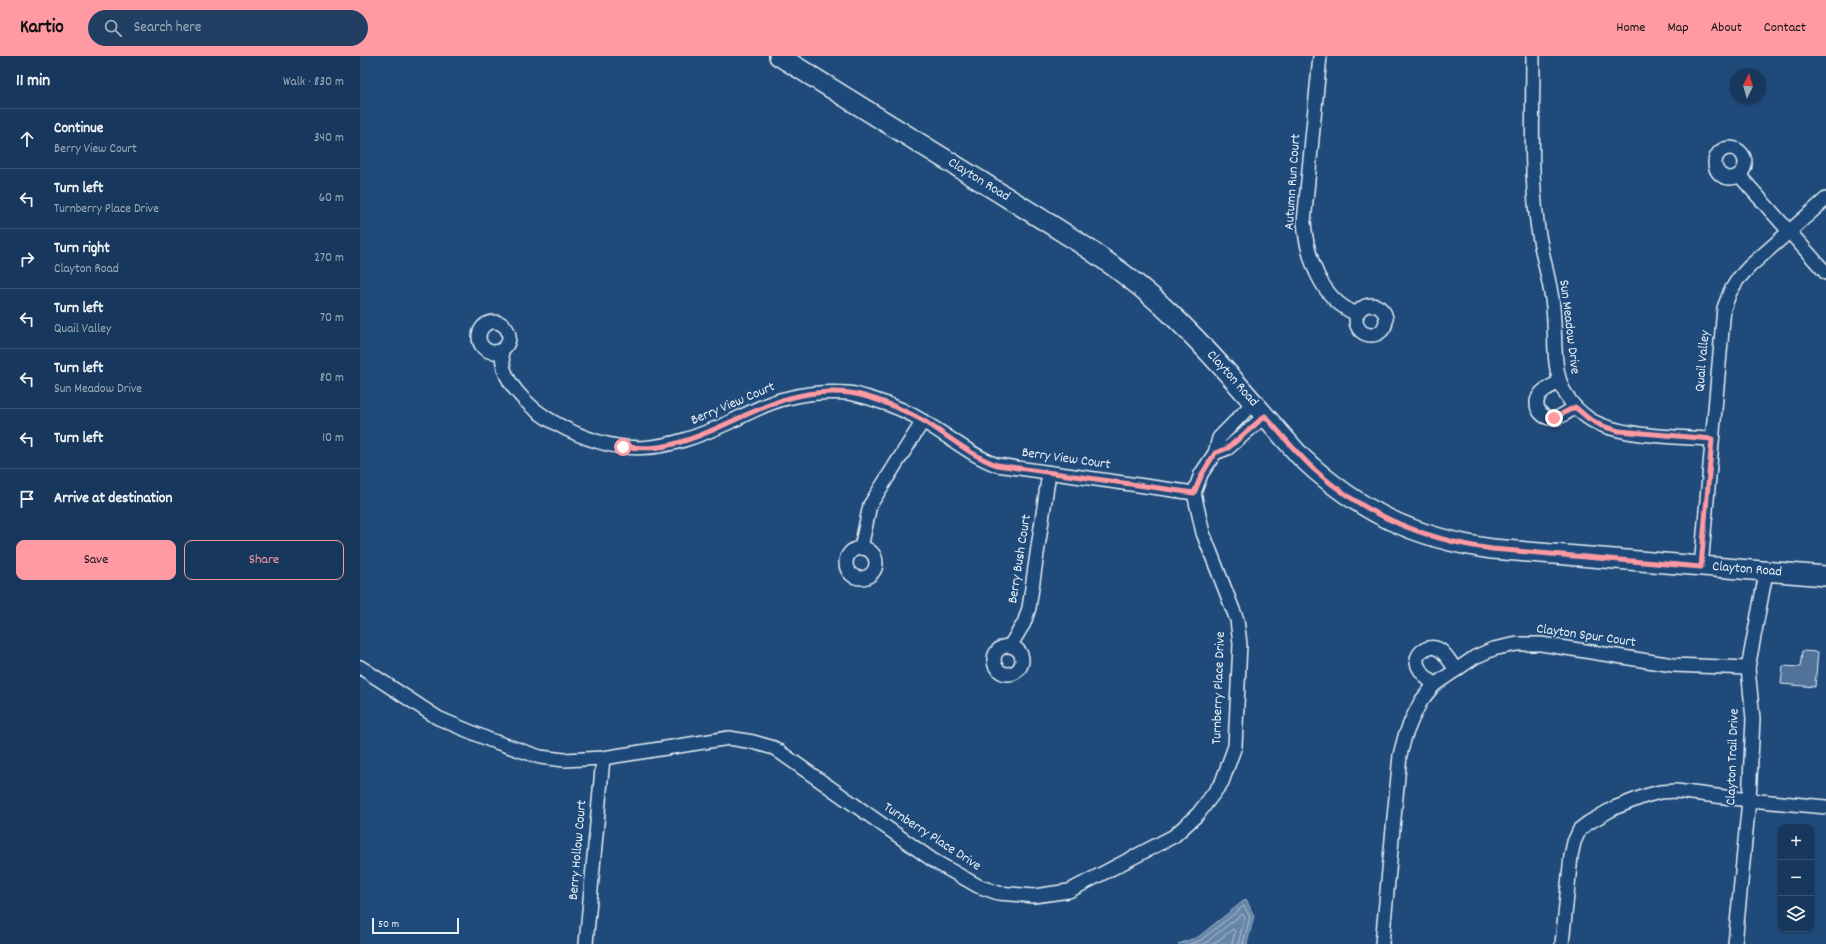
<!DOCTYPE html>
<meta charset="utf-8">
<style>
body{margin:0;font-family:Dekko,sans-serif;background:#203f62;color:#f1f3f6}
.controls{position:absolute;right:12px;bottom:12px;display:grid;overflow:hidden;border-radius:8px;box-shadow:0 1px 3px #0004}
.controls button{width:36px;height:36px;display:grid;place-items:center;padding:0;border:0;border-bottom:1px solid #365272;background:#17385c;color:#f1f3f6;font:20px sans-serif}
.compass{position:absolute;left:1370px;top:12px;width:36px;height:36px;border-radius:50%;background:#17385c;box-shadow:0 1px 3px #0004;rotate:5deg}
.scale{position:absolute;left:12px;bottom:10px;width:87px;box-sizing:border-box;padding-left:4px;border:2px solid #e8f1f8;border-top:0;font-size:11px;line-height:14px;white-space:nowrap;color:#e8f1f8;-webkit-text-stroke:3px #1f4a7a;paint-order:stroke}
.stop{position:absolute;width:12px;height:12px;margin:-9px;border:3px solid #ff9aa2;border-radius:50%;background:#fff}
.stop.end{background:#ff9aa2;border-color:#fff;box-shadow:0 1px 4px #0008}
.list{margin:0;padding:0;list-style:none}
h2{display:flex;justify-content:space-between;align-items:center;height:52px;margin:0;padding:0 16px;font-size:17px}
h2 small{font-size:13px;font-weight:400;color:#9eacbb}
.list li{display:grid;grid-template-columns:26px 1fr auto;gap:12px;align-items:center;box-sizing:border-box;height:60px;padding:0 16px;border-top:1px solid #365272}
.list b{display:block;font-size:15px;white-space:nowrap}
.list p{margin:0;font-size:13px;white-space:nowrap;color:#9eacbb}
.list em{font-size:13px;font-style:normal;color:#9eacbb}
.actions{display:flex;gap:8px;padding:12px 16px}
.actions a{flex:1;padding:9px 0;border:1px solid #ff9aa2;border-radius:8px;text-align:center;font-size:14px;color:#ff9aa2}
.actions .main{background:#ff9aa2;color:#111}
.icon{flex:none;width:22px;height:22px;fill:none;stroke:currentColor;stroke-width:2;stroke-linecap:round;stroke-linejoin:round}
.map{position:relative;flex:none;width:1466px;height:888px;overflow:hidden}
header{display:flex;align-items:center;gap:24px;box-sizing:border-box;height:56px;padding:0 20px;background:#ff9aa2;color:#111}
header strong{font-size:19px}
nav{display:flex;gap:22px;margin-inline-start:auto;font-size:14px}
.search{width:280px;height:36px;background:#203f62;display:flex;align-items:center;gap:10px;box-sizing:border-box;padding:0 14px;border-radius:22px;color:#9eacbb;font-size:15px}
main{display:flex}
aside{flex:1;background:#17385c}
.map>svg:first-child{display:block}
</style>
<header>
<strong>Kartio</strong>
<div class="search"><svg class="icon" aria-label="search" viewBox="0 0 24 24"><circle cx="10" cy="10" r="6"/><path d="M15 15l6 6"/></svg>Search here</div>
<nav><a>Home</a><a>Map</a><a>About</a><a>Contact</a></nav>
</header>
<main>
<aside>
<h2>11 min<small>Walk · 830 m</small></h2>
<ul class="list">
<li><svg class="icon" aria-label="ahead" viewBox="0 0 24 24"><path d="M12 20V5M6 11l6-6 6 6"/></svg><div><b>Continue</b><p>Berry View Court</p></div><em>340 m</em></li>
<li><svg class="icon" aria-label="left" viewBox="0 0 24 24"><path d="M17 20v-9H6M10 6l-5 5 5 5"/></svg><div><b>Turn left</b><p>Turnberry Place Drive</p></div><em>60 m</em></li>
<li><svg class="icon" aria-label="right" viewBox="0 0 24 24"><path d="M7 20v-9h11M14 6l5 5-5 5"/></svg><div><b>Turn right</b><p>Clayton Road</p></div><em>270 m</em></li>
<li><svg class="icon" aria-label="left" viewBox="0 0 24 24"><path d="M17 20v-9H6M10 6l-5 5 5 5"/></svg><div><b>Turn left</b><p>Quail Valley</p></div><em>70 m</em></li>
<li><svg class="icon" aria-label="left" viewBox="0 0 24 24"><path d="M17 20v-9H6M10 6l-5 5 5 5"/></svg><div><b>Turn left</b><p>Sun Meadow Drive</p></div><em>80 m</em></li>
<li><svg class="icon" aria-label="left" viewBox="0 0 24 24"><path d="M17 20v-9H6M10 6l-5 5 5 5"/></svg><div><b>Turn left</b></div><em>10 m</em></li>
<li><svg class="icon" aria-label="arrive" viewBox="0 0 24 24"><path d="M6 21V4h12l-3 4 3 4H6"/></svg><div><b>Arrive at destination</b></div></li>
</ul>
<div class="actions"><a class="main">Save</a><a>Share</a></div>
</aside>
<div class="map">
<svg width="1466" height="888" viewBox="0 0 1466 888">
<rect width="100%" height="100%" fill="#1f4a7a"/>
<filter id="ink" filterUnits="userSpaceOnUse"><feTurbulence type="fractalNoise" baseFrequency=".025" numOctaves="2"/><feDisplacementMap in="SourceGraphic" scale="8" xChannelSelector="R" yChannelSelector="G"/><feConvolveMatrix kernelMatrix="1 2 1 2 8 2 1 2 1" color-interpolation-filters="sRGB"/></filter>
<g filter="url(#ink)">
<!-- water -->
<path fill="#6685a7" stroke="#9ab0c7" d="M886 843 894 860 887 888H818L838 881Z"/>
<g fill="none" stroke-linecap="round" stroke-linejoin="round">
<!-- shore -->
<g stroke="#b4c6d8" stroke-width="1">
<path d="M830 888 841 884 884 850 890 861 883 888"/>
<path d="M844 888 882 858 885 861 878 888"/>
<path d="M853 888 873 873 875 875 872 888"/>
</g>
</g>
<!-- building -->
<path fill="#517399" stroke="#e8f1f8" d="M1442 595 1458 596 1455 631 1421 628 1423 610 1440 611Z"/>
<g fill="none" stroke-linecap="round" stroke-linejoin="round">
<defs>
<g id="minor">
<path d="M960 0 944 166C947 202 961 244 997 258"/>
<path d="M1173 0C1173 55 1170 112 1177 166 1180 192 1188 217 1192 243 1199 288 1184 331 1228 362 1255 381 1318 381 1352 383"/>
<circle cx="1370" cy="107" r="15"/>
<path d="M1379 119 1466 217"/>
<circle cx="1011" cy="264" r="15"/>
<circle cx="134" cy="281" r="15"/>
<path d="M141 295C142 301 143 307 144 313 151 335 175 356 195 367 261 404 304 396 370 366 389 357 408 346 428 342 447 337 469 336 488 337 497 338 506 341 515 344 532 349 549 356 564 366 589 380 610 399 637 409L834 437"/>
<path d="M1200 326C1192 330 1183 333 1179 340 1172 352 1184 365 1196 362 1203 360 1209 355 1215 351"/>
<path d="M855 397 868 392 905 360"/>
<circle cx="501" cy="507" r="15"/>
<path d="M501 492 510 449 563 365"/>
<path d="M1341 511 1364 252 1370 236 1378 223 1390 210 1466 143"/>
<circle cx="648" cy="604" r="14"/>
<path d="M650 590 664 567 669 552 689 417"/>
<path d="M0 611 78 662 130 684 180 701 204 704 243 702 369 682 393 686 414 692 574 805 618 830 638 837 674 840 709 835 814 780 838 758 862 726 875 690 880 588 877 564 843 477 834 437 841 418 855 397 859 382 893 347"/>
<path d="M1074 629C1069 624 1062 618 1059 612 1051 599 1068 586 1080 594 1086 598 1091 607 1096 614"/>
<path d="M226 888 243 702"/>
<path d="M1022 888 1040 699 1045 680 1052 663 1061 645 1074 629 1115 601 1133 593 1157 588H1181L1313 609 1388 612"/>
<path d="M1202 888 1211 800 1214 786 1220 773 1228 767 1254 752 1285 740 1300 736 1316 735 1389 744 1466 751"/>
<path d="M1375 888 1389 744 1393 663 1388 612 1406 517"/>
</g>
<g id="secondary">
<path id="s1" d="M419 0 693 170C735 196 776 224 812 259 858 303 898 353 941 401 998 455 1054 482 1132 493L1466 520"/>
</g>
</defs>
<!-- minor casing -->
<use href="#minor" stroke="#e8f1f8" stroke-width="16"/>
<!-- secondary casing -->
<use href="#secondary" stroke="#e8f1f8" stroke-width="22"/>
<!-- minor -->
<use href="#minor" stroke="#1f4a7a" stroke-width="13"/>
<!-- secondary -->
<use href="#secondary" stroke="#1f4a7a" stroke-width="19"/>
</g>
</g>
<g fill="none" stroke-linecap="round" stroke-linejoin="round" filter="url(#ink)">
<!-- route -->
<path stroke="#ff9aa2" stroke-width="5" d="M263 391C277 392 291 393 305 390 371 376 417 328 490 337 515 341 542 353 564 365 588 380 610 399 637 409L834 437 842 418 855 397 868 392 905 360C922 379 938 399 957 416 1008 461 1066 484 1132 493L1341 511 1352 383 1259 375 1242 370 1228 362 1215 351 1194 362"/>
</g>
<g text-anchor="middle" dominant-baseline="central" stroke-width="3.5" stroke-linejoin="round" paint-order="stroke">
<!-- street labels -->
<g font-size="14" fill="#e8f1f8" stroke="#1f4a7a">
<text stroke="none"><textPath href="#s1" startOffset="235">Clayton Road</textPath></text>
<text transform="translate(933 126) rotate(-86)">Autumn Run Court</text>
<text transform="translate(1209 271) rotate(83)">Sun Meadow Drive</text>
<text transform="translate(1343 305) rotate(-85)">Quail Valley</text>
<text stroke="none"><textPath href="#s1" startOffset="559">Clayton Road</textPath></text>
<text transform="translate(373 348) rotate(-23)">Berry View Court</text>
<text transform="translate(706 403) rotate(8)">Berry View Court</text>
<text transform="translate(660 503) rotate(-81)">Berry Bush Court</text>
<text stroke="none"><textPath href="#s1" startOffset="1135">Clayton Road</textPath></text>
<text transform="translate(1226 580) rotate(8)">Clayton Spur Court</text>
<text transform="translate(859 632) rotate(-88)">Turnberry Place Drive</text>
<text transform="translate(1373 701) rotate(-88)">Clayton Trail Drive</text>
<text transform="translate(572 781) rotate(33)">Turnberry Place Drive</text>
<text transform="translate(218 794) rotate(-85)">Berry Hollow Court</text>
</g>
</g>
</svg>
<div class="controls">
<button>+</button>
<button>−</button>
<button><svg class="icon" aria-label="layers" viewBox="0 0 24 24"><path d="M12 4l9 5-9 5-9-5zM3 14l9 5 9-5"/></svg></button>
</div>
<svg class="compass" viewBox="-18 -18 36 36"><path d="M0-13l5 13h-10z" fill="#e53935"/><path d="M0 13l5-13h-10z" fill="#9eacbb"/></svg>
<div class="scale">50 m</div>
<div class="stop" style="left:263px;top:391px"></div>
<div class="stop end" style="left:1194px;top:362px"></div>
</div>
</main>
